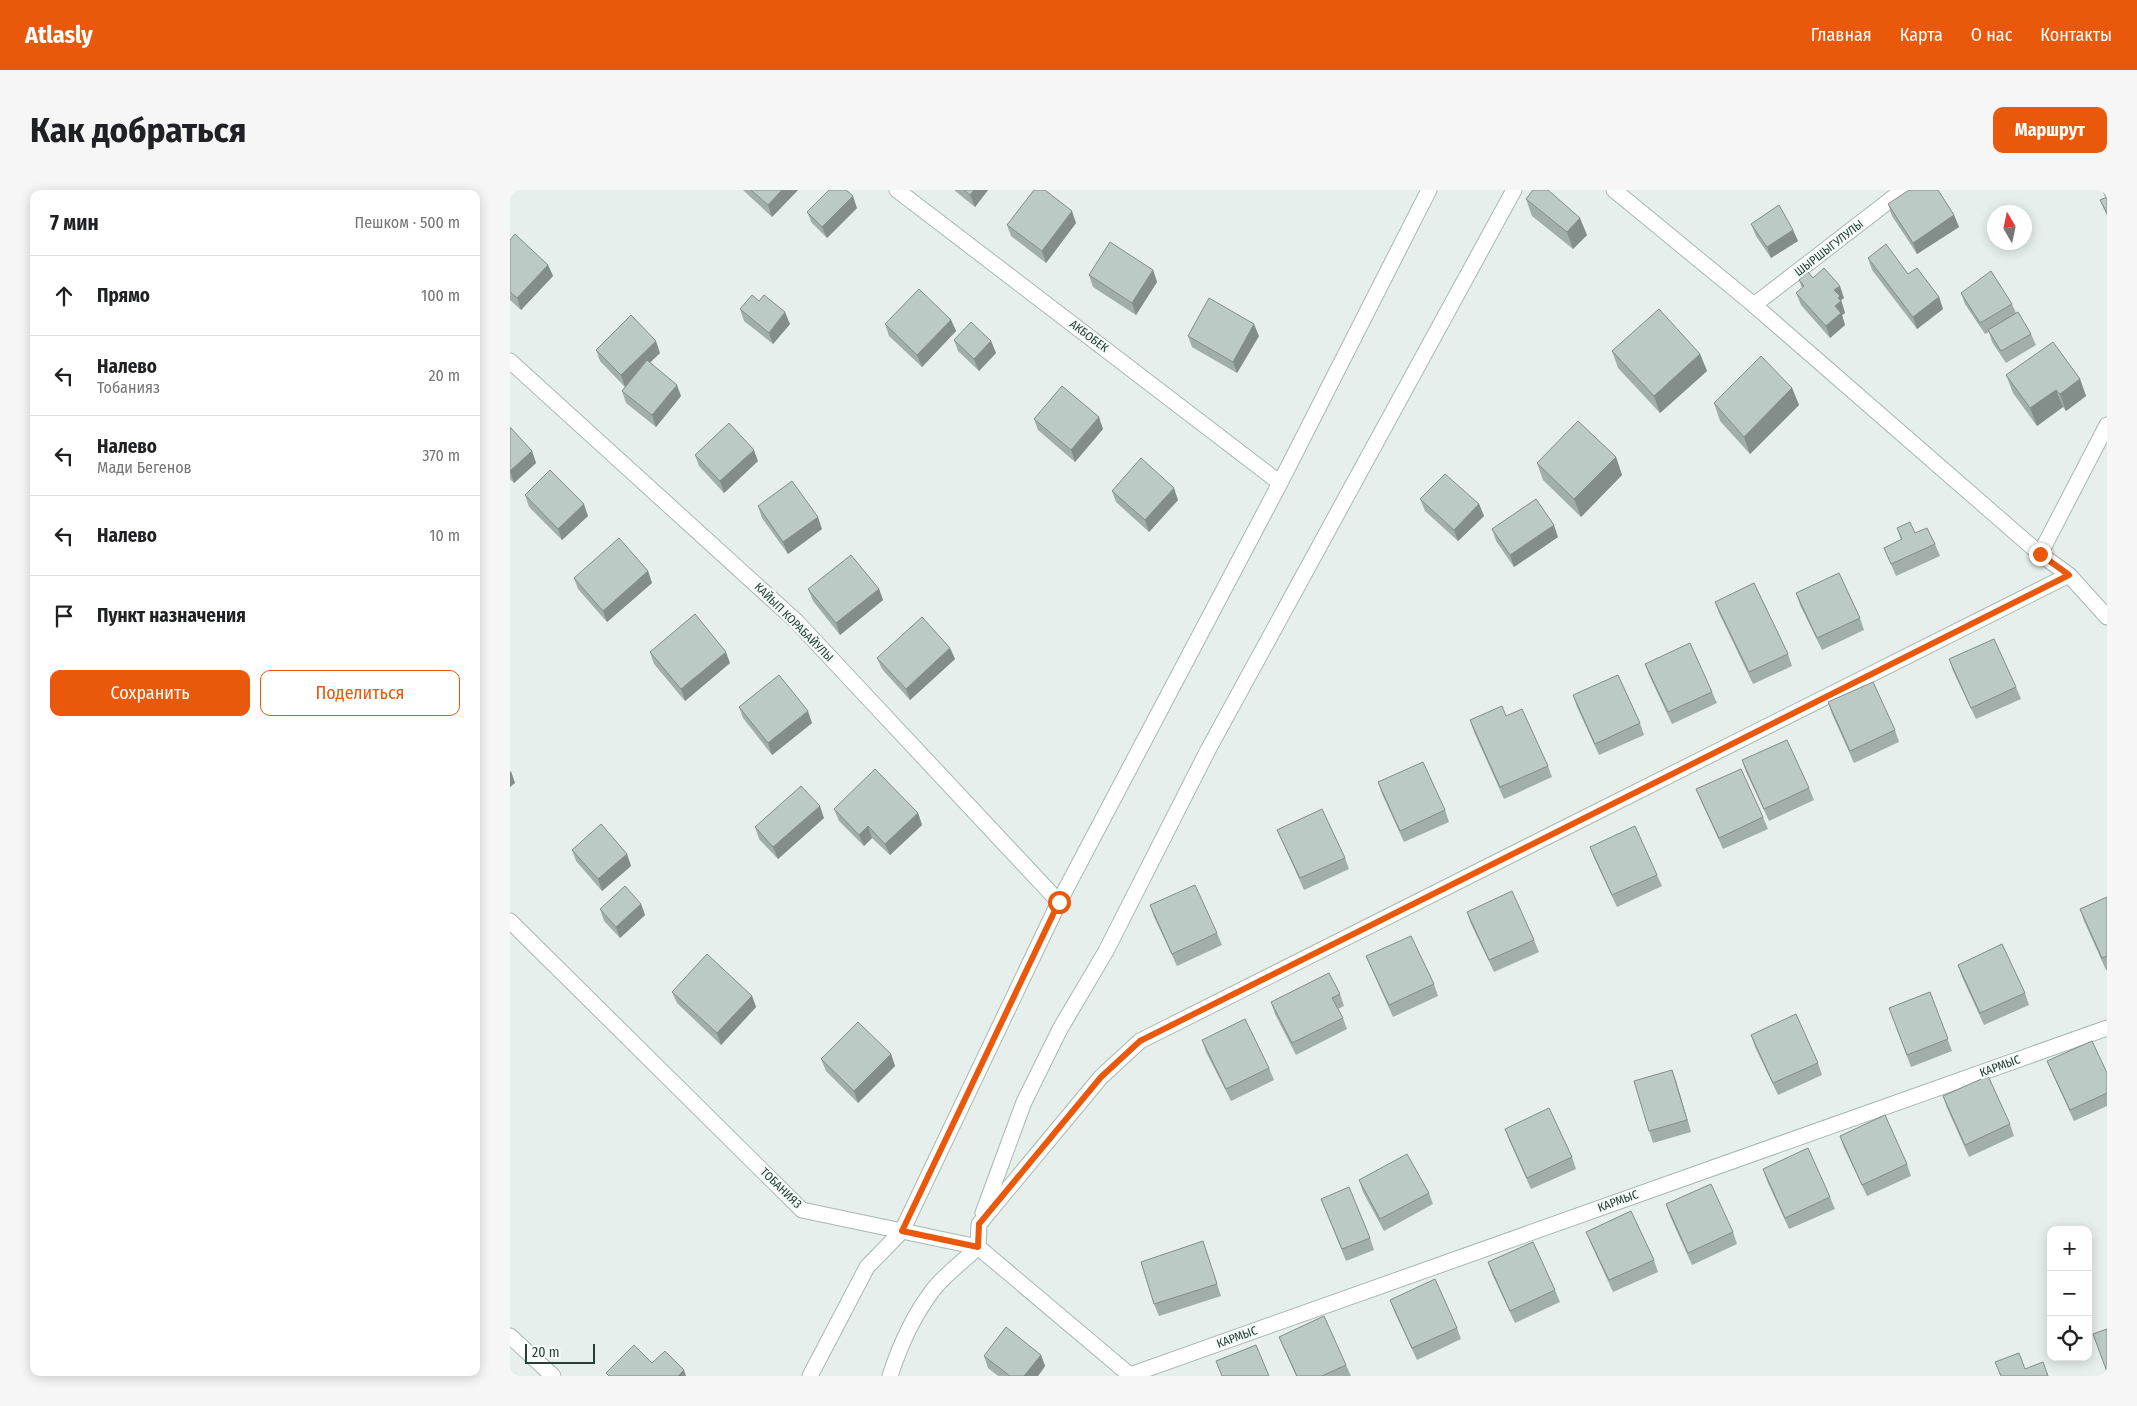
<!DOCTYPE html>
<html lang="ru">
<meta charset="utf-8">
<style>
body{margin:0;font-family:"Fira Sans Condensed",sans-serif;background:#f6f6f6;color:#202124}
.controls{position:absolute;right:15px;bottom:15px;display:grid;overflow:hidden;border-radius:10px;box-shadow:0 2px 12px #0003}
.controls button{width:45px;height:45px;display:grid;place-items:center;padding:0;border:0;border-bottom:1px solid #e0e0e0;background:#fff;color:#202124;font:25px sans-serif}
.compass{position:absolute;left:1477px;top:15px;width:45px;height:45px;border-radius:50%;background:#fff;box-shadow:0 2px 12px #0003;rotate:351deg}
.scale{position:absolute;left:15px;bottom:12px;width:70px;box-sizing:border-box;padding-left:5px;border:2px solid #24423a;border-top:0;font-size:14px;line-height:18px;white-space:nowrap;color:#24423a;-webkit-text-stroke:4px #f7fbf9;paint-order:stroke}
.stop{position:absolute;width:15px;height:15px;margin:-11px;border:4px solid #ea580c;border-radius:50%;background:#fff}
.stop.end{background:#ea580c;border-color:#fff;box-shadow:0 1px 5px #0008}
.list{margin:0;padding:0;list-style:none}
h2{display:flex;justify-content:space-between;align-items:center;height:65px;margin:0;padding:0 20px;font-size:21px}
h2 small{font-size:16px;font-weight:400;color:#757577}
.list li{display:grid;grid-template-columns:32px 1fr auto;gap:15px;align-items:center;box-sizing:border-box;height:80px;padding:0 20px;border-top:1px solid #e0e0e0}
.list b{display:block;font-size:19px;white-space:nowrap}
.list p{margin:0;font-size:16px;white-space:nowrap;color:#757577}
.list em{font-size:16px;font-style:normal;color:#757577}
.actions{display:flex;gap:10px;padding:15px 20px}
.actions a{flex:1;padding:11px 0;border:1px solid #ea580c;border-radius:10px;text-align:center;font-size:18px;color:#ea580c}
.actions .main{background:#ea580c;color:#fff}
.icon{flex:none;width:28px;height:28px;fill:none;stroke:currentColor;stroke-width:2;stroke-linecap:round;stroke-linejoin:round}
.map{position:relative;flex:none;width:1597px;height:1186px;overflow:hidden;border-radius:10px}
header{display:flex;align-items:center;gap:30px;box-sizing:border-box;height:70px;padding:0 25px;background:#ea580c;color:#fff}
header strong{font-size:24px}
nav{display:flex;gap:28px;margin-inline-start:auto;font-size:18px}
.intro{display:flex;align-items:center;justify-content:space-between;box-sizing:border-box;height:120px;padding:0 30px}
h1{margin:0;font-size:35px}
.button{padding:12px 22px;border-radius:10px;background:#ea580c;color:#fff;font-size:18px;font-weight:700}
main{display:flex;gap:30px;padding:0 30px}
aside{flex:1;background:#fff;border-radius:10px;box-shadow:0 2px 12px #0003}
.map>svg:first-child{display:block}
</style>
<header>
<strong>Atlasly</strong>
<nav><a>Главная</a><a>Карта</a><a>О нас</a><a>Контакты</a></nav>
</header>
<div class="intro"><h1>Как добраться</h1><a class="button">Маршрут</a></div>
<main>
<aside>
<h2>7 мин<small>Пешком · 500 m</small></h2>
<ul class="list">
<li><svg class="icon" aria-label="ahead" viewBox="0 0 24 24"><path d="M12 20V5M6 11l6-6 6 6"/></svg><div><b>Прямо</b></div><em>100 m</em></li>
<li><svg class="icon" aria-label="left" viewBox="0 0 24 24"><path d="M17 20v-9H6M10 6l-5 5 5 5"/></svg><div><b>Налево</b><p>Тобанияз</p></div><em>20 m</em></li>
<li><svg class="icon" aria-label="left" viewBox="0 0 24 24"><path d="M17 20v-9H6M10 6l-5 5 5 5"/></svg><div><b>Налево</b><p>Мади Бегенов</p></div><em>370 m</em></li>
<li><svg class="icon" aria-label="left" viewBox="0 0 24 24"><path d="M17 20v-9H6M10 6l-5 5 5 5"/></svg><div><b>Налево</b></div><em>10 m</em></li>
<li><svg class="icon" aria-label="arrive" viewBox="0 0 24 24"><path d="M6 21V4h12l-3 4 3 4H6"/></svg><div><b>Пункт назначения</b></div></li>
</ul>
<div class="actions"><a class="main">Сохранить</a><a>Поделиться</a></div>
</aside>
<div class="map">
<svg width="1597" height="1186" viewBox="0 0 1597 1186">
<rect width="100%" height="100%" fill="#e6efeb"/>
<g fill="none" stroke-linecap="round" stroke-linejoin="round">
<defs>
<g id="street">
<path d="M387 0 770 293"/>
<path d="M1104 0 1244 115 1530 364 1559 385 1597 427"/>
<path d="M1244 115 1393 0"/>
<path d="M0 171 286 431 549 712"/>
<path d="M1530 364 1597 235"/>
<path d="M0 731 292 1020 468 1057 621 1186"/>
<path d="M473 1023 514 912 550 839 596 761 698 560 1004 0"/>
<path d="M0 1146 43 1186"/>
<path d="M620 1185 1597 838"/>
<path d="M300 1186 357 1077 392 1041 549 712 770 293 919 0"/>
<path d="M380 1186C390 1155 403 1126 423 1100 435 1084 454 1071 468 1057L469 1034 591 887 630 851 1559 385"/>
</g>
</defs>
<!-- street casing -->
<use href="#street" stroke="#a8b8b2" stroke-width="17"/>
<!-- street -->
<use href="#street" stroke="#fff" stroke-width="15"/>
</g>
<!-- wall -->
<g fill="#a1aea9">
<path d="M233 0H288L262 27Z"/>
<path d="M444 0H478L465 17Z"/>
<path d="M1592 0H1597V6L1595 7Z"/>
<path d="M1597 7V26L1590 10Z"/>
<path d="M1016 9 1077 45 1063 59 1022 26Z"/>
<path d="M1378 14 1444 25 1449 37 1407 64 1382 26Z"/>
<path d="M347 18 317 48 302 33 297 22Z"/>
<path d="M566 33 536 73 501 46 497 35Z"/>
<path d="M1241 34 1283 40 1288 51 1261 68 1246 46Z"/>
<path d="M0 50 38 75 43 86 11 120 0 110Z"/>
<path d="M1358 68 1429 107 1433 119 1407 139 1362 80Z"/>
<path d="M643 80 647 92 626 125 583 97 579 85Z"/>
<path d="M1303 88 1334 108 1331 110 1335 123 1332 125 1335 135 1320 148 1291 115 1286 103 1292 98 1289 90Z"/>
<path d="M1451 103 1502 114 1506 123 1521 144 1526 155 1496 173 1482 152 1479 142 1475 144 1455 114Z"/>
<path d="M230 119 280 134 263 154 234 131Z"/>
<path d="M441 130 446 141 412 177 379 146 375 134Z"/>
<path d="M678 146H749L727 183 682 157Z"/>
<path d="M444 150 481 151 486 163 469 181 448 161Z"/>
<path d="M86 160 150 163 140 172 171 206 146 237 116 213 112 201 115 197 90 171Z"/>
<path d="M1102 161 1190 164 1197 181 1150 223 1108 178Z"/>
<path d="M1496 185 1570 189 1576 206 1556 221 1553 217 1527 236 1503 203Z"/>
<path d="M1282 198 1289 215 1240 264 1210 231 1204 213Z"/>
<path d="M524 229 593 239 565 272 528 240Z"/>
<path d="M0 237 22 261 26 273 4 293 0 289Z"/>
<path d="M185 265 248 271 214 303 189 276Z"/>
<path d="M1106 267 1112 285 1071 327 1033 290 1027 273Z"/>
<path d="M602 301 668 310 639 342 606 312Z"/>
<path d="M15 305 78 326 52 350 19 317Z"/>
<path d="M910 309 969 314 974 326 948 351 915 321Z"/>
<path d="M248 316 312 339 278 364 252 328Z"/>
<path d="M1387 338 1425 354 1430 366 1386 386 1374 358 1391 350Z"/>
<path d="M982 339 1048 347 1004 377 986 351Z"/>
<path d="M138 381 142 393 97 432 68 399 64 388Z"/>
<path d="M298 399H369L373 410 330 445 303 411Z"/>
<path d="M1286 403 1350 428 1354 440 1312 460 1290 415Z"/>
<path d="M1205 412 1278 464 1282 476 1243 494 1209 423Z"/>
<path d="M440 458 445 469 400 510 372 479 367 468Z"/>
<path d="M140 462 220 473 175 511 144 474Z"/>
<path d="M1439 469 1506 497 1511 509 1466 529 1443 481Z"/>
<path d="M1135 474 1202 502 1207 513 1162 534 1139 485Z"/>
<path d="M1063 505 1130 533 1134 545 1089 565 1067 517Z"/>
<path d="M1318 512 1385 540 1389 552 1344 573 1322 524Z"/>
<path d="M229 517 302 533 262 565 233 528Z"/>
<path d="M996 526 1038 576 1042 587 994 609 964 542 960 530Z"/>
<path d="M1232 570 1299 598 1304 610 1259 631 1236 582Z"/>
<path d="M868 592 935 620 939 632 894 652 872 604Z"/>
<path d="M1186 599 1253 627 1258 639 1213 659 1191 611Z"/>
<path d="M324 619 408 623 412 635 380 665 362 648 354 656 329 631Z"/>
<path d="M314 628 268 669 249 649 245 637Z"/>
<path d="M767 640 835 668 839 679 794 700 772 651Z"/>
<path d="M1080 657 1147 685 1152 696 1107 717 1084 668Z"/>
<path d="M62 660 117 664 121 676 92 701 66 671Z"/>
<path d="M1597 707V780H1596L1574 731 1570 719Z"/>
<path d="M131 714 135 725 110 748 94 731 90 719Z"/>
<path d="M640 715 707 743 712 755 667 776 644 727Z"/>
<path d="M957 722 1024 750 1029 762 984 782 961 734Z"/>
<path d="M856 766 924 794 928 806 883 827 861 778Z"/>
<path d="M1448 775 1515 803 1519 815 1474 835 1452 787Z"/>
<path d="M162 802 242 806 246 817 211 855 167 813Z"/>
<path d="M1420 802 1442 861 1401 877 1379 818Z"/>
<path d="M830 804 834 816 828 819 833 828 837 839 786 865 765 824 761 812Z"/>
<path d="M1241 845 1308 873 1312 885 1268 905 1245 857Z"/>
<path d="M692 850 759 878 764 890 721 911 696 862Z"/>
<path d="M381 864 385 876 348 913 316 881 311 869Z"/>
<path d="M1537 871 1597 883V916L1564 931 1542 883Z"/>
<path d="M1162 880 1181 942 1143 953 1139 941Z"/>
<path d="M1433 906 1500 934 1504 946 1459 967 1437 918Z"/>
<path d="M995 939 1062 967 1066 979 1021 999 999 950Z"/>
<path d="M1330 946 1397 974 1401 986 1357 1006 1334 958Z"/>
<path d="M1253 979 1320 1007 1325 1019 1279 1039 1257 991Z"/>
<path d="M849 990 919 1003 923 1014 874 1041 853 1002Z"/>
<path d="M811 1009 860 1048 864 1060 836 1071Z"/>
<path d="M1156 1014 1223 1042 1227 1054 1182 1075 1160 1026Z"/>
<path d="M1076 1042 1144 1070 1148 1082 1103 1102 1081 1054Z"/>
<path d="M693 1051 711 1106 649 1126 644 1114Z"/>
<path d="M978 1072 1045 1100 1050 1112 1005 1133 982 1084Z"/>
<path d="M880 1110 947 1138 951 1149 907 1170 884 1121Z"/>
<path d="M769 1147 836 1175 841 1186H786L774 1159Z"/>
<path d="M531 1165 535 1176 528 1186H488L478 1178 474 1166Z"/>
</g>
<!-- shaded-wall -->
<g fill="#838d89">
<path d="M272 0H288L262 27 258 15Z"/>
<path d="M464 0H478L465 17 460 5Z"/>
<path d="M343 6 347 18 317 48 312 37Z"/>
<path d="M562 21 566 33 536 73 532 61Z"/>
<path d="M1444 25 1449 37 1407 64 1403 53Z"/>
<path d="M1070 28 1077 45 1063 59 1057 42Z"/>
<path d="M1283 40 1288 51 1261 68 1257 57Z"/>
<path d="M38 75 43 86 11 120 7 108Z"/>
<path d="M643 80 647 92 626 125 622 113Z"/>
<path d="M1330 96 1334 108 1331 110 1335 123 1332 125 1335 135 1320 148 1316 136 1325 116 1324 100Z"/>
<path d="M1429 107 1433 119 1407 139 1403 127Z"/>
<path d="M275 122 280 134 263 154 259 143Z"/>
<path d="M441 130 446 141 412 177 407 165Z"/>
<path d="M744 134 749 146 727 183 723 172Z"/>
<path d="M146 151 150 163 115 197 111 185Z"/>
<path d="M481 151 486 163 469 181 464 169Z"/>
<path d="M1190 164 1197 181 1150 223 1144 206Z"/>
<path d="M1570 189 1576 206 1556 221 1550 204Z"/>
<path d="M167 195 171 206 146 237 142 225Z"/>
<path d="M1282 198 1289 215 1240 264 1234 247Z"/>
<path d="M1546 200 1553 217 1527 236 1520 218Z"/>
<path d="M589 227 593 239 565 272 561 260Z"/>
<path d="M244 260 248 271 214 303 210 291Z"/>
<path d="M22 261 26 273 4 293 0 281Z"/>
<path d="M1106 267 1112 285 1071 327 1064 309Z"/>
<path d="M664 298 668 310 639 342 635 330Z"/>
<path d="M74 314 78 326 52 350 48 339Z"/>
<path d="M969 314 974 326 948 351 944 340Z"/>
<path d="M308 327 312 339 278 364 273 352Z"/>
<path d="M1044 335 1048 347 1004 377 1000 365Z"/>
<path d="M138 381 142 393 97 432 93 421Z"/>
<path d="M369 399 373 410 330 445 326 433Z"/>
<path d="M440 458 445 469 400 510 396 499Z"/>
<path d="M216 462 220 473 175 511 171 499Z"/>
<path d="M298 521 302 533 262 565 258 553Z"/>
<path d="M1 581 5 593 0 597V582Z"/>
<path d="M310 616 314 628 268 669 263 657Z"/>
<path d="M408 623 412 635 380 665 375 654Z"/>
<path d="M358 636 362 648 354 656 349 645Z"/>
<path d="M117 664 121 676 92 701 88 689Z"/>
<path d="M131 714 135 725 110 748 106 737Z"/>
<path d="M242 806 246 817 211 855 207 843Z"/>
<path d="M381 864 385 876 348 913 344 901Z"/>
<path d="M1162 880 1166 891 1181 942 1177 930Z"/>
<path d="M531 1165 535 1176 528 1186H514Z"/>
<path d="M174 1180 176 1186H168Z"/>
</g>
<!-- building -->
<g fill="#bbcac4" stroke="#838d89">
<path d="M241 0H272L258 15Z"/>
<path d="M319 0H336L343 6 312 37 297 22Z"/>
<path d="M454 0H464L460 5Z"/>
<path d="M524 0H535L562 21 532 61 497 35Z"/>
<path d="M1023 0H1038L1070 28 1057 42 1016 9Z"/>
<path d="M1399 0H1428L1444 25 1403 53 1378 14Z"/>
<path d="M1597 7V23L1590 10Z"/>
<path d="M1269 15 1283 40 1257 57 1241 34Z"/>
<path d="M5 44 38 75 7 108 0 102V50Z"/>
<path d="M600 52 643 80 622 113 579 85Z"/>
<path d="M1376 54 1398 84 1407 78 1429 107 1403 127 1358 68Z"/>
<path d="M1314 78 1330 96 1324 100 1330 106 1328 108 1331 111 1325 116 1331 123 1316 136 1286 103 1294 96 1289 90 1298 82 1303 88Z"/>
<path d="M1481 81 1502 114 1470 133 1451 103Z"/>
<path d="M409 99 441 130 407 165 375 134Z"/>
<path d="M242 105 249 111 254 105 275 122 259 143 230 119Z"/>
<path d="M699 108 744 134 723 172 678 146Z"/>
<path d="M1149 119 1190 164 1144 206 1102 161Z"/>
<path d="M1508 122 1521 144 1491 161 1478 140Z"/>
<path d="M121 125 146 151 111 185 86 160Z"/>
<path d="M461 132 481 151 464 169 444 150Z"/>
<path d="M1543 152 1570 189 1550 204 1546 200 1520 218 1496 185Z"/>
<path d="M1251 166 1282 198 1234 247 1204 213Z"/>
<path d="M137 170 167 195 142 225 112 201Z"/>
<path d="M552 196 589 227 561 260 524 229Z"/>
<path d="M1068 231 1106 267 1064 309 1027 273Z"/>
<path d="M219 233 244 260 210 291 185 265Z"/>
<path d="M0 237 22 261 0 281Z"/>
<path d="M631 268 664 298 635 330 602 301Z"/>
<path d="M40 280 74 314 48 339 15 305Z"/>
<path d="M935 284 969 314 944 340 910 309Z"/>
<path d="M282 291 308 327 273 352 248 316Z"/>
<path d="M1026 309 1044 335 1000 365 982 339Z"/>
<path d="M1400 332 1405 343 1417 338 1425 354 1381 374 1374 358 1392 349 1387 338Z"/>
<path d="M109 348 138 381 93 421 64 388Z"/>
<path d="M341 365 369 399 326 433 298 399Z"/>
<path d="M1329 383 1350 428 1307 448 1286 403Z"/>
<path d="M1244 393 1278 464 1239 482 1205 412Z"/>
<path d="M185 424 216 462 171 499 140 462Z"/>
<path d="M412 427 440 458 396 499 367 468Z"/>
<path d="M1484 449 1506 497 1461 518 1439 469Z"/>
<path d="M1180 453 1202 502 1158 522 1135 474Z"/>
<path d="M269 485 298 521 258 553 229 517Z"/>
<path d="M1108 485 1130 533 1085 554 1063 505Z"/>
<path d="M1363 492 1385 540 1340 561 1318 512Z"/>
<path d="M992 516 996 526 1012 519 1038 576 990 597 960 530Z"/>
<path d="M1277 550 1299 598 1254 619 1232 570Z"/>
<path d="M913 572 935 620 890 641 868 592Z"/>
<path d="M365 579 408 623 375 654 358 636 349 645 324 619Z"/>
<path d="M1231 579 1253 627 1209 648 1186 599Z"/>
<path d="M291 596 310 616 263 657 245 637Z"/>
<path d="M812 619 835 668 790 688 767 640Z"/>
<path d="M91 634 117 664 88 689 62 660Z"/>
<path d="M1125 636 1147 685 1102 705 1080 657Z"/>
<path d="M685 695 707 743 662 764 640 715Z"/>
<path d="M115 696 131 714 106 737 90 719Z"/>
<path d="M1002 701 1024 750 979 770 957 722Z"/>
<path d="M1597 707V766L1592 768 1570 719Z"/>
<path d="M901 746 924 794 879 815 856 766Z"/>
<path d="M1492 754 1515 803 1470 823 1448 775Z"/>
<path d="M197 764 242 806 207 843 162 802Z"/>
<path d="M819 783 830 804 822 808 833 828 782 853 761 812Z"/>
<path d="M1420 802 1438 849 1397 865 1379 818Z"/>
<path d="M1286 824 1308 873 1263 893 1241 845Z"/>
<path d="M735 829 759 878 716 899 692 850Z"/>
<path d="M348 832 381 864 344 901 311 869Z"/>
<path d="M1582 851 1597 883V903L1560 920 1537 871Z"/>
<path d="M1162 880 1177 930 1139 941 1124 891Z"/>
<path d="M1478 886 1500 934 1455 955 1433 906Z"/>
<path d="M1039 918 1062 967 1017 988 995 939Z"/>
<path d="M1375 925 1397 974 1352 995 1330 946Z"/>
<path d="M1298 958 1320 1007 1275 1028 1253 979Z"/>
<path d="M897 964 919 1003 870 1029 849 990Z"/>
<path d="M1201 994 1223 1042 1178 1063 1156 1014Z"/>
<path d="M839 997 860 1048 832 1059 811 1009Z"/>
<path d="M1121 1021 1144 1070 1099 1090 1076 1042Z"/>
<path d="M693 1051 707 1094 644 1114 631 1072Z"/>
<path d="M1023 1052 1045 1100 1000 1121 978 1072Z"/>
<path d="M925 1089 947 1138 902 1158 880 1110Z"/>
<path d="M814 1126 836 1175 812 1186H787L769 1147Z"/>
<path d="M496 1137 531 1165 514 1186H500L474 1166Z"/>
<path d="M1597 1139V1182L1583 1144Z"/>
<path d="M124 1155 142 1173 155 1161 174 1180 168 1186H99L96 1183Z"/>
<path d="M746 1155 759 1186H712L706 1171Z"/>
<path d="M1509 1163 1515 1179 1533 1172 1538 1186H1491L1485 1172Z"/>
</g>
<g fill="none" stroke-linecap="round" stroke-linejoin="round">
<!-- route -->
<path stroke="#ea580c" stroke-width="6" d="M549 712 392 1041 468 1057 469 1034 591 887 630 851 1559 385 1530 364"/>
</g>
<g text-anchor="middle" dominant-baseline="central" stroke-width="4.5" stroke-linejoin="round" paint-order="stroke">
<!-- street labels -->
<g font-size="12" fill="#24423a" stroke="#f7fbf9">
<text transform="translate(1319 58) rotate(-38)">ШЫРШЫГУЛУЛЫ</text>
<text transform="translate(579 146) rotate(37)">АКБОБЕК</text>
<text transform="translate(284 432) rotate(45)">КАЙЫП КОРАБАЙУЛЫ</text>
<text transform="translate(1490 876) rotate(-20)">КАРМЫС</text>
<text transform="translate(271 998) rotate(44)">ТОБАНИЯЗ</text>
<text transform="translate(1108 1011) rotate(-20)">КАРМЫС</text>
<text transform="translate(727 1147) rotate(-20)">КАРМЫС</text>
</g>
</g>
</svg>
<div class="controls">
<button>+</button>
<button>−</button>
<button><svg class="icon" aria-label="locate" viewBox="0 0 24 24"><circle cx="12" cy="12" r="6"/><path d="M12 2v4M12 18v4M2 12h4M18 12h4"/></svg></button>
</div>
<svg class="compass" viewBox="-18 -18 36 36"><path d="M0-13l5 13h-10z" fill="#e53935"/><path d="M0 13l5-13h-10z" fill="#757577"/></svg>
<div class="scale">20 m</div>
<div class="stop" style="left:549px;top:712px"></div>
<div class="stop end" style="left:1530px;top:364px"></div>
</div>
</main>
